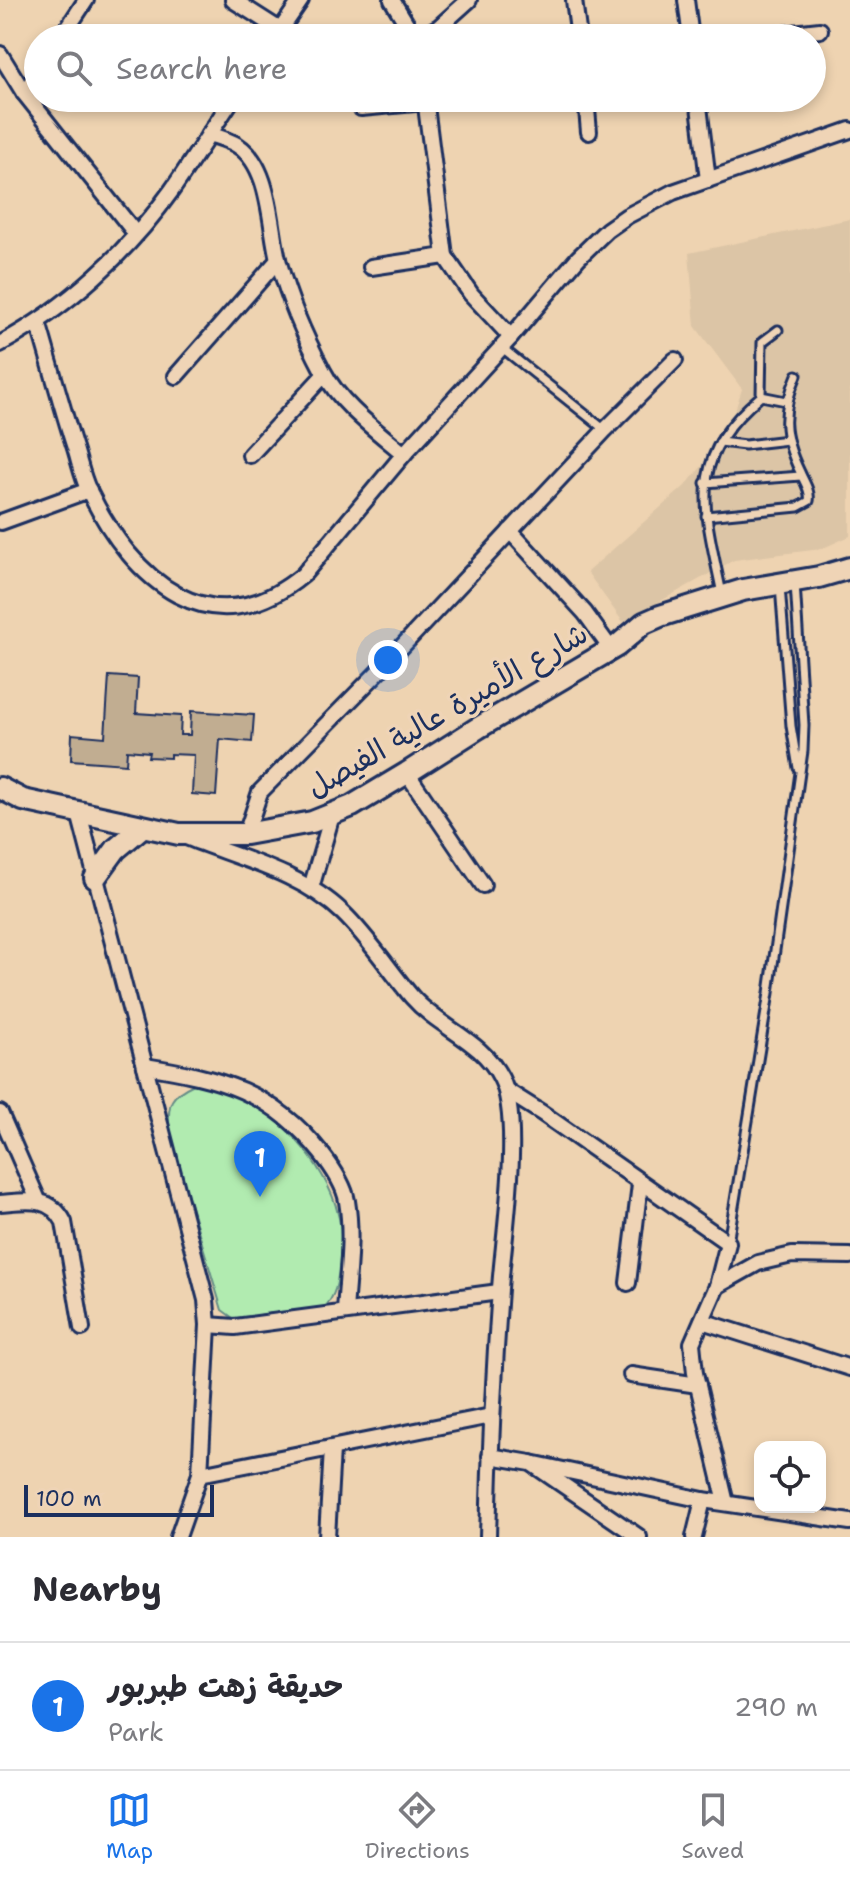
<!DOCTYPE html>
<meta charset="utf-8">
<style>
body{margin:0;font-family:"Shantell Sans","Playpen Sans Arabic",sans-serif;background:#f2f2f3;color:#2b2b33}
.controls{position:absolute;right:24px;bottom:24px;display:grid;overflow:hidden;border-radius:16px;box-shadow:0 4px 12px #0003}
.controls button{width:72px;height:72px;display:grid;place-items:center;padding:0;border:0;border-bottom:2px solid #e1e1e2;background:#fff;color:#2b2b33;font:40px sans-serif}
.scale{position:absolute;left:24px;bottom:20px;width:190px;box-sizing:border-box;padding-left:8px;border:4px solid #1b2f5e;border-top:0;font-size:22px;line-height:28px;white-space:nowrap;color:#1b2f5e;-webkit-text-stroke:6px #efd4b6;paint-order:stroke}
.you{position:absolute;left:388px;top:660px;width:28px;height:28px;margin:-20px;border:6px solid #fff;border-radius:50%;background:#1a73e8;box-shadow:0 0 0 12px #1a73e833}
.badge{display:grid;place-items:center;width:52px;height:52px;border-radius:50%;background:#1a73e8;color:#fff;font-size:26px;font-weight:700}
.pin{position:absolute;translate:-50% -66px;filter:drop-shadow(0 2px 4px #0008)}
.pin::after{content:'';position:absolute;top:42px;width:28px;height:24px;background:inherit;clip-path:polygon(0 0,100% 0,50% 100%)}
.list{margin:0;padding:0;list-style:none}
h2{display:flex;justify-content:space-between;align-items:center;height:104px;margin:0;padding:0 32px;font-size:34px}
h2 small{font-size:26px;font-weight:400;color:#7c7c81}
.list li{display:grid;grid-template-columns:52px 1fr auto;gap:24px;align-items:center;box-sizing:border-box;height:128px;padding:0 32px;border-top:2px solid #e1e1e2}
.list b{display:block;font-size:30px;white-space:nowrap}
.list p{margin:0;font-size:26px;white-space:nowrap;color:#7c7c81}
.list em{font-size:26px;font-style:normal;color:#7c7c81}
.icon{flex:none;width:44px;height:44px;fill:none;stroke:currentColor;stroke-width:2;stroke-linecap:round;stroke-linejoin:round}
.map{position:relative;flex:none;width:850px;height:1537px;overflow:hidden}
.search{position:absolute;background:#fff;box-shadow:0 4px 12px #0003;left:24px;right:24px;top:24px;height:88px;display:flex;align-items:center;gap:20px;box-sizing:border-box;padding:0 28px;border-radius:44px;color:#7c7c81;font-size:30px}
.sheet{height:232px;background:#fff}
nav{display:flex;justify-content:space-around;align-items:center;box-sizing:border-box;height:112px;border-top:2px solid #e1e1e2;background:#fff;font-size:22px;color:#7c7c81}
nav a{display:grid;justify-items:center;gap:4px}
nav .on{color:#1a73e8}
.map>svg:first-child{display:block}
</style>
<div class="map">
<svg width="850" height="1537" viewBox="0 0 850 1537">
<rect width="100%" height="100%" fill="#eed3b1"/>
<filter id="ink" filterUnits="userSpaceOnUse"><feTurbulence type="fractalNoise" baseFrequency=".0125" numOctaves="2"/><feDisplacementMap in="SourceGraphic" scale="16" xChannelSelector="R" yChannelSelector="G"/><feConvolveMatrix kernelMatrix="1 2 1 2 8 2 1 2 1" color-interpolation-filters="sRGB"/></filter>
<g filter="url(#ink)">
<!-- built -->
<path fill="#dcc5a6" d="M850 219V536L821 549 734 560 623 622 587 572 685 486 726 438 742 389 695 326 689 253Z"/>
<!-- green -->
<path fill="#b1ebb0" stroke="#668d87" stroke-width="2" d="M194 1084C204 1086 214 1087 224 1090 273 1105 327 1164 338 1214 342 1228 341 1243 340 1257 338 1277 338 1294 323 1309L263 1314 249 1318H233L222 1310 169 1133C169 1105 166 1097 194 1084Z"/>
<!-- building -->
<path fill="#c1ad91" stroke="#1b2f5e" stroke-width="2" d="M109 676 138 678 136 713 181 716 180 735H190L191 711 254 715 252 742 220 739 216 796 192 794 194 755 170 754V758L148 757 149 752 127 750 126 764 71 760 72 734 105 737Z"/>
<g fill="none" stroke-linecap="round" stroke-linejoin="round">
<defs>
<g id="lane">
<path d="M501 347 605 430"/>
<path d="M761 396 786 401"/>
<path d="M720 442 745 445 788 440"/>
<path d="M705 483 801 476"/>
<path d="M706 516 798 507 809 501C811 491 804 482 800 472 782 435 781 412 797 375"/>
<path d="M780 586 791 726 798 768"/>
<path d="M722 594C705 509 684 460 761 396L762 342 778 330"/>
<path d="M728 1243 769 993 803 751 804 725 795 583"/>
</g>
<g id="street">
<path d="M233 0 280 30"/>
<path d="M392 0 415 38"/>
<path d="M574 0 579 38"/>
<path d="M686 0 691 38"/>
<path d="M61 38 86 0"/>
<path d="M275 38 301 0"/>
<path d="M420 38 439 27 469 0"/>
<path d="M747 38 820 30"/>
<path d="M0 54 24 93 136 234"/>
<path d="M24 93 38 72"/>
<path d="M425 98 445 256 471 294 511 337"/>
<path d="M586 98 589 132"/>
<path d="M698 98 708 180"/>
<path d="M361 108 426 102"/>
<path d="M209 134C218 137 229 140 237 145 272 167 269 228 279 263 289 300 305 337 323 371 340 404 376 430 404 454"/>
<path d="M371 267 445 256"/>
<path d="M38 322C50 363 61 404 74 445 79 460 82 477 89 491 132 580 211 651 303 575L404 454 511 337 578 258 607 230 627 216 673 192 850 130"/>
<path d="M0 344C67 308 128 252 172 190 193 160 213 128 233 98"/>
<path d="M176 376 278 260"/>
<path d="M250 455 324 375"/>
<path d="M1 522 89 490"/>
<path d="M510 531 585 613 611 649"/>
<path d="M407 773 483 885"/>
<path d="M79 813 206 1300 208 1325 200 1474 178 1537"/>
<path d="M246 834 260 792 380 670 605 430 675 360"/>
<path d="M186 837C238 858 302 873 343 913 369 938 389 970 412 997 439 1028 482 1040 501 1078 523 1120 503 1239 500 1289 494 1371 490 1454 488 1537"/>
<path d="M311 888 332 815"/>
<path d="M145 1066C220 1078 272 1091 321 1153 332 1167 344 1184 347 1201 353 1237 347 1276 345 1312"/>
<path d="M507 1091 542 1113 728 1243 717 1286 692 1343 695 1373 726 1503"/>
<path d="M0 1113 38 1200"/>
<path d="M0 1203C26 1201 50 1195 64 1222L82 1328"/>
<path d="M628 1283 640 1184"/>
<path d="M717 1286 758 1263 792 1255 850 1256"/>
<path d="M702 1321 850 1368"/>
<path d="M208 1325 235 1327 499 1292"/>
<path d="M631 1375 698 1385"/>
<path d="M490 1456 531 1463 639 1537"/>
<path d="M531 1463 703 1500 850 1522"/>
<path d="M200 1474 491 1416"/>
<path d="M327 1537 332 1449"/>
<path d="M694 1537 703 1500"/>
</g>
<g id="secondary">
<path d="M0 788 23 800 179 834H246L312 822 352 806 407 773 478 728 617 646 644 623 660 616 743 590 819 577 850 568"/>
<path d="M95 878 116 849 141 828"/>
</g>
</defs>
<!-- lane casing -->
<use href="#lane" stroke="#1b2f5e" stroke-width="13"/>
<!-- street casing -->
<use href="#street" stroke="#1b2f5e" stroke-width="20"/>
<!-- secondary casing -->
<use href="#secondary" stroke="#1b2f5e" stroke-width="26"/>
<!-- lane -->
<use href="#lane" stroke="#efd4b6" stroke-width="7"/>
<!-- street -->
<use href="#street" stroke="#efd4b6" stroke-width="14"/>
<!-- secondary -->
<use href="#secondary" stroke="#efd4b6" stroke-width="20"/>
</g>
</g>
<g text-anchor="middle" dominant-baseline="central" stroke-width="7" stroke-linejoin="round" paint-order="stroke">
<!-- street labels -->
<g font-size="30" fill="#1b2f5e" stroke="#efd4b6">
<text transform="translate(447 710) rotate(-30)">شارع الأميرة عالية الفيصل</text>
</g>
</g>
</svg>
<div class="controls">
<button><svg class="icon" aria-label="locate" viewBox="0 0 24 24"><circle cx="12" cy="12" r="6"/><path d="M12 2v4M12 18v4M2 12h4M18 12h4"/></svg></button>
</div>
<div class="scale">100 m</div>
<div class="you"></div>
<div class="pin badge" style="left:260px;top:1197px">1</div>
<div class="search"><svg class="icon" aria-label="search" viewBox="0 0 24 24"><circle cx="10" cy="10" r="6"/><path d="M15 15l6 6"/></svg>Search here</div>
</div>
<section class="sheet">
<h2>Nearby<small></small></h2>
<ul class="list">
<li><span class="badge">1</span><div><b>حديقة زهت طبربور</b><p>Park</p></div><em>290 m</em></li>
</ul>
</section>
<nav>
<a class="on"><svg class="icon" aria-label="map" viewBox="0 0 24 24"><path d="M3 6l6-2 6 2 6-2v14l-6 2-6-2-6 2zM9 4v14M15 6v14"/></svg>Map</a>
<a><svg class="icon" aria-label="directions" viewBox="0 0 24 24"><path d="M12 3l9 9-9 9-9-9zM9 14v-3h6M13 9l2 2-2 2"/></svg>Directions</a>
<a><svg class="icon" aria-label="saved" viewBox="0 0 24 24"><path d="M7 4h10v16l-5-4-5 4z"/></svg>Saved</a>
</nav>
